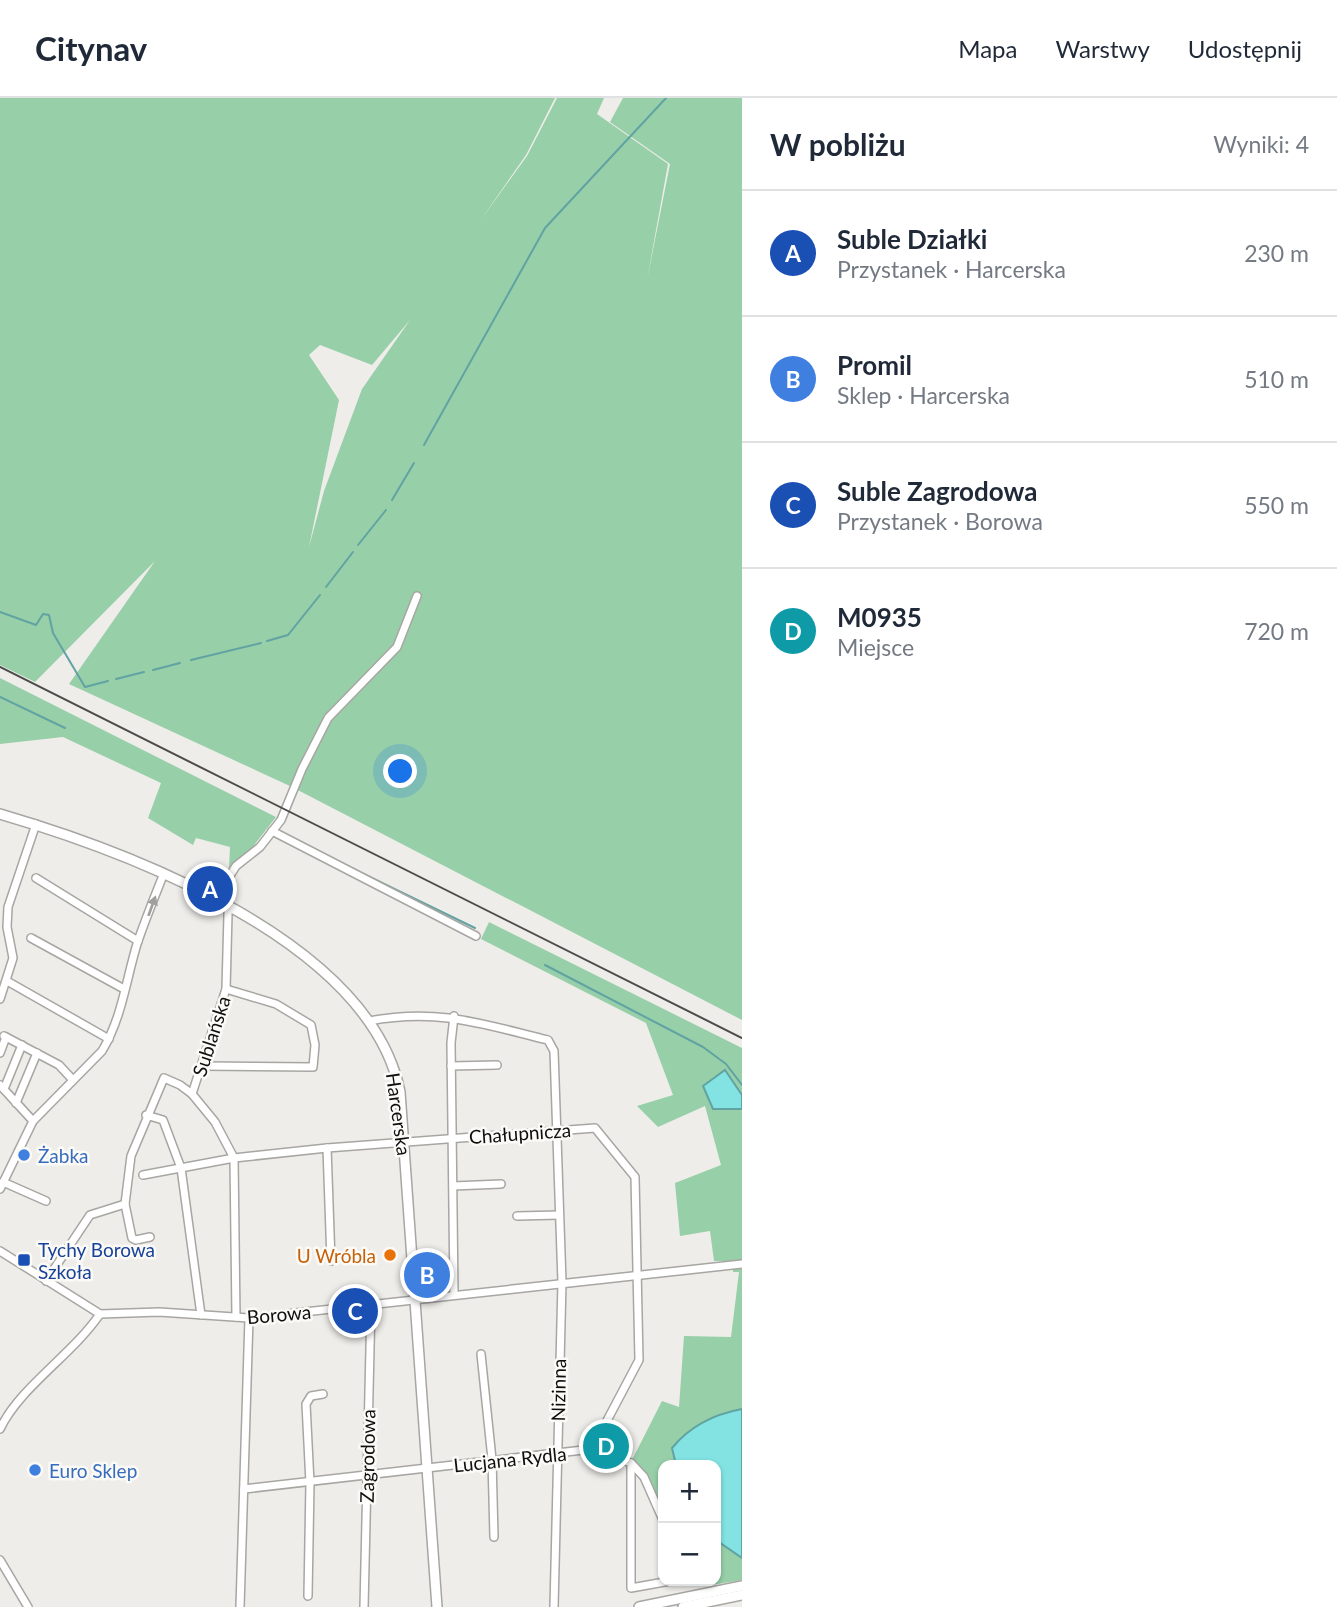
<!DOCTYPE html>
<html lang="pl">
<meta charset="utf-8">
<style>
body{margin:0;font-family:Lato,sans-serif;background:#f2f2f3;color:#1f2937}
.controls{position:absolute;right:21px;bottom:21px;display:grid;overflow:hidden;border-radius:14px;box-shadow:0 2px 5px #0004}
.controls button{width:63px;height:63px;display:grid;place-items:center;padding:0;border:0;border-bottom:2px solid #e0e1e3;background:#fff;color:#1f2937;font:35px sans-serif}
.you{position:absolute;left:401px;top:674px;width:24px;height:24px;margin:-18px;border:5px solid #fff;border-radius:50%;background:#1a73e8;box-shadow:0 0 0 10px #1a73e833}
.badge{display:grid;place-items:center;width:46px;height:46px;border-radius:50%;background:#111827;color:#fff;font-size:23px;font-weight:700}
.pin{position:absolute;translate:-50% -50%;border:4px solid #fff;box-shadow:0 2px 7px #0006}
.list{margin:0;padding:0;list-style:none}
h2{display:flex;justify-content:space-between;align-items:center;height:91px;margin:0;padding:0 28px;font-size:30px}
h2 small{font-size:23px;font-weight:400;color:#747a83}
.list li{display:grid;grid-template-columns:46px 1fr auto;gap:21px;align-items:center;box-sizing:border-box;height:126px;padding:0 28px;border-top:2px solid #e0e1e3}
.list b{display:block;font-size:26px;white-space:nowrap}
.list p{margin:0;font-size:23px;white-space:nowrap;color:#747a83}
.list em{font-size:23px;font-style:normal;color:#747a83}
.map{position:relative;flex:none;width:742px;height:1509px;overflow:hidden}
header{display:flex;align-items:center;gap:42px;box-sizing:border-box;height:98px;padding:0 35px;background:#fff;border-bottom:2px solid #e0e1e3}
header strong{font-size:33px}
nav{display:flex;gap:38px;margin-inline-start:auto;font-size:24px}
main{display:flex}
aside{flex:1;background:#fff}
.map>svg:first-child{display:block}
</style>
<header>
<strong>Citynav</strong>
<nav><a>Mapa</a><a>Warstwy</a><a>Udostępnij</a></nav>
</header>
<main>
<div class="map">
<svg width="742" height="1509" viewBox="0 0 742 1509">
<rect width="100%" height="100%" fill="#efede9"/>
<!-- green -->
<g fill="#97cfa9" fill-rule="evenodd">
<path d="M0 0H555L526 57 480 123 527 58 557 0H604L597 16 668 66 647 182 670 66 610 24 623 0H742V922L290 688 69 586 155 463 35 584 0 567ZM410 222 362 291 324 393 309 449 339 302 309 257 320 247 372 267Z"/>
<path d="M0 580 276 719 248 755 229 770 230 749 196 740 193 747 148 720 161 685 63 639 0 646Z"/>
<path d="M489 824 742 950V1163H714L710 1133 680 1138 675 1085 721 1067 705 1008 658 1029 637 1008 673 997 646 925 481 841Z"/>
<path d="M733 1169H742V1482L712 1487 708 1483H716V1367H663V1414L649 1380 632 1362 662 1303 679 1309 684 1238 731 1239 739 1174H733Z"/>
</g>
<!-- water -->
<g fill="#82e3e2" stroke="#60a3a2" stroke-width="2">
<path d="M725 972 742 997V1011H713L703 988Z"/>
<path d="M742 1311V1460L716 1442V1367H676L672 1350C690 1328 715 1316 742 1311Z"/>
</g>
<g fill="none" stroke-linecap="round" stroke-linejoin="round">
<!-- stream -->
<g stroke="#60a3a2" stroke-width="2">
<path d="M424 347 545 130 666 0"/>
<path d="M392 402 414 365"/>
<path d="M358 447 386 412"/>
<path d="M326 489 353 454"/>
<path d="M0 514 36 527 43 516 49 517 53 535 85 589 108 583"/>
<path d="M267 543 288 537 320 497"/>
<path d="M191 562 261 545"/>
<path d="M153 572 180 565"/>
<path d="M116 581 144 574"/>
<path d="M0 599 65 630"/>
<path d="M343 766 475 830"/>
<path d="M545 867 703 949 726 966 742 987"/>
</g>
<defs>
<g id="minor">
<path d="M272 733 476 838"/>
<path d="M36 780 138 843"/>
<path d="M31 840 124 891"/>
<path d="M7 883 109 941"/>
<path d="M0 901 13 860 7 829 8 809 36 726"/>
<path d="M454 918 451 945 454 1196"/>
<path d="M369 923C439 910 482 926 548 942L554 953 562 1184 554 1509"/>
<path d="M4 938 59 967 72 981"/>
<path d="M0 955 6 939"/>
<path d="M201 968 313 969 315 947 311 927 276 906 226 891"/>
<path d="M451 968 497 967"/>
<path d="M0 987 33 1023"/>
<path d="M4 991 22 947"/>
<path d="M16 1005 37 955"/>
<path d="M146 1017 163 1022 181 1070 201 1217"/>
<path d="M327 1050 331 1163"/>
<path d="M143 1077 234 1060 327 1050 595 1030 635 1079 639 1262 592 1351 244 1391"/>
<path d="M3 1084 46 1103"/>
<path d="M453 1088 501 1086"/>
<path d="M0 1091 33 1023 102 953C122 920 126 882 137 846 145 822 155 798 164 775"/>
<path d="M125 1106 132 1140 136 1142 150 1139"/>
<path d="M517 1118 559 1117"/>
<path d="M0 1153 100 1216 159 1214 249 1220 742 1166"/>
<path d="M46 1183 90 1117 125 1106 131 1058 164 980 180 987 192 996"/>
<path d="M236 1219 234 1060 215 1024 192 996 226 891 229 779 236 768 260 749 281 722 302 671 328 620 397 549 417 498"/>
<path d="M481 1256 492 1361 494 1439"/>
<path d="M0 1331C20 1289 72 1257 100 1216"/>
<path d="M592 1351 631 1365V1490L670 1483"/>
<path d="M631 1365 644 1379 663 1422"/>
<path d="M0 1462 28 1509"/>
<path d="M308 1498 310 1385 306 1306 311 1298 323 1296"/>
<path d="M240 1509 249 1220"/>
<path d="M364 1509 371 1207"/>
</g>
<g id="tertiary">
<path d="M0 716C130 754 370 844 400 994L437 1509"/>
<path d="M639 1509 742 1488"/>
<path d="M683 1509 742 1497"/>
</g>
</defs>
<!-- minor casing -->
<use href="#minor" stroke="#a8a6a2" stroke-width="10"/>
<!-- tertiary casing -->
<use href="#tertiary" stroke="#a8a6a2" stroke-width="12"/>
<!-- minor -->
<use href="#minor" stroke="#fff" stroke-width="7"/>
<!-- tertiary -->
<use href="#tertiary" stroke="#fff" stroke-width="9"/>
<!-- rail -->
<path stroke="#4c4b49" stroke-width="2" d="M0 569 742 940"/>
</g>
<!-- one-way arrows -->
<defs><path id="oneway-solid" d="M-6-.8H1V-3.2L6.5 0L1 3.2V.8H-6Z" transform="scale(1.75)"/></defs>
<use fill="#9f9f9e" href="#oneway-solid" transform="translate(152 808) rotate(-70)"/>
<!-- markers -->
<g fill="#3f7fe0" stroke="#fcfaf6" stroke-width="2.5">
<circle cx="24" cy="1057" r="7"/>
<circle cx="35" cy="1372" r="7"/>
</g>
<circle fill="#e8710a" stroke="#fcfaf6" stroke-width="2.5" cx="390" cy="1157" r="7"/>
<rect fill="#1a4fb4" stroke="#fcfaf6" stroke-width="2.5" x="17" y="1155" width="14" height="14" rx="3.5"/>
<g text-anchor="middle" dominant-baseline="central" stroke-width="5" stroke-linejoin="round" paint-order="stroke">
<!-- street labels -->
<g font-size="19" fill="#0f0e0d" stroke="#fcfaf6">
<text transform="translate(211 938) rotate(-72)">Sublańska</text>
<text transform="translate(399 1016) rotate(82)">Harcerska</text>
<text transform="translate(520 1035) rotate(-4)">Chałupnicza</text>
<text transform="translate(279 1216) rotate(-5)">Borowa</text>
<text transform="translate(558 1292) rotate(-89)">Nizinna</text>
<text transform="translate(367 1358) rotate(-89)">Zagrodowa</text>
<text transform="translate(510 1361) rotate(-6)">Lucjana Rydla</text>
</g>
<!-- shop labels -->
<g font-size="19" fill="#366cbe" stroke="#fcfaf6" text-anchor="start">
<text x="38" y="1057">Żabka</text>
<text x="49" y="1372">Euro Sklep</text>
</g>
<!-- transit labels -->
<g font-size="19" fill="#164399" stroke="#fcfaf6" text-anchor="start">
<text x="38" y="1151">Tychy Borowa<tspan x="38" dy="22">Szkoła</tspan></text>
</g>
<!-- food labels -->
<g font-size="19" fill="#c56008" stroke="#fcfaf6" text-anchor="end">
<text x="376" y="1157">U Wróbla</text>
</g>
</g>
</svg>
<div class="controls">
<button>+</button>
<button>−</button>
</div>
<div class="you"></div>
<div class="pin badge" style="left:210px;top:791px;background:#1a4fb4">A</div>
<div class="pin badge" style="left:427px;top:1177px;background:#3f7fe0">B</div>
<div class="pin badge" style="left:355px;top:1213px;background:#1a4fb4">C</div>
<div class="pin badge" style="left:606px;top:1348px;background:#0f9aa8">D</div>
</div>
<aside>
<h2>W pobliżu<small>Wyniki: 4</small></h2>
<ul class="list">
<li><span class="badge" style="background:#1a4fb4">A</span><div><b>Suble Działki</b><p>Przystanek · Harcerska</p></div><em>230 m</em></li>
<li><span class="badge" style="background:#3f7fe0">B</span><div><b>Promil</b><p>Sklep · Harcerska</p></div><em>510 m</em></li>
<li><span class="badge" style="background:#1a4fb4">C</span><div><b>Suble Zagrodowa</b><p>Przystanek · Borowa</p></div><em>550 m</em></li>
<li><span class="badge" style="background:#0f9aa8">D</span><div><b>M0935</b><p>Miejsce</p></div><em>720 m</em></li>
</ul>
</aside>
</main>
